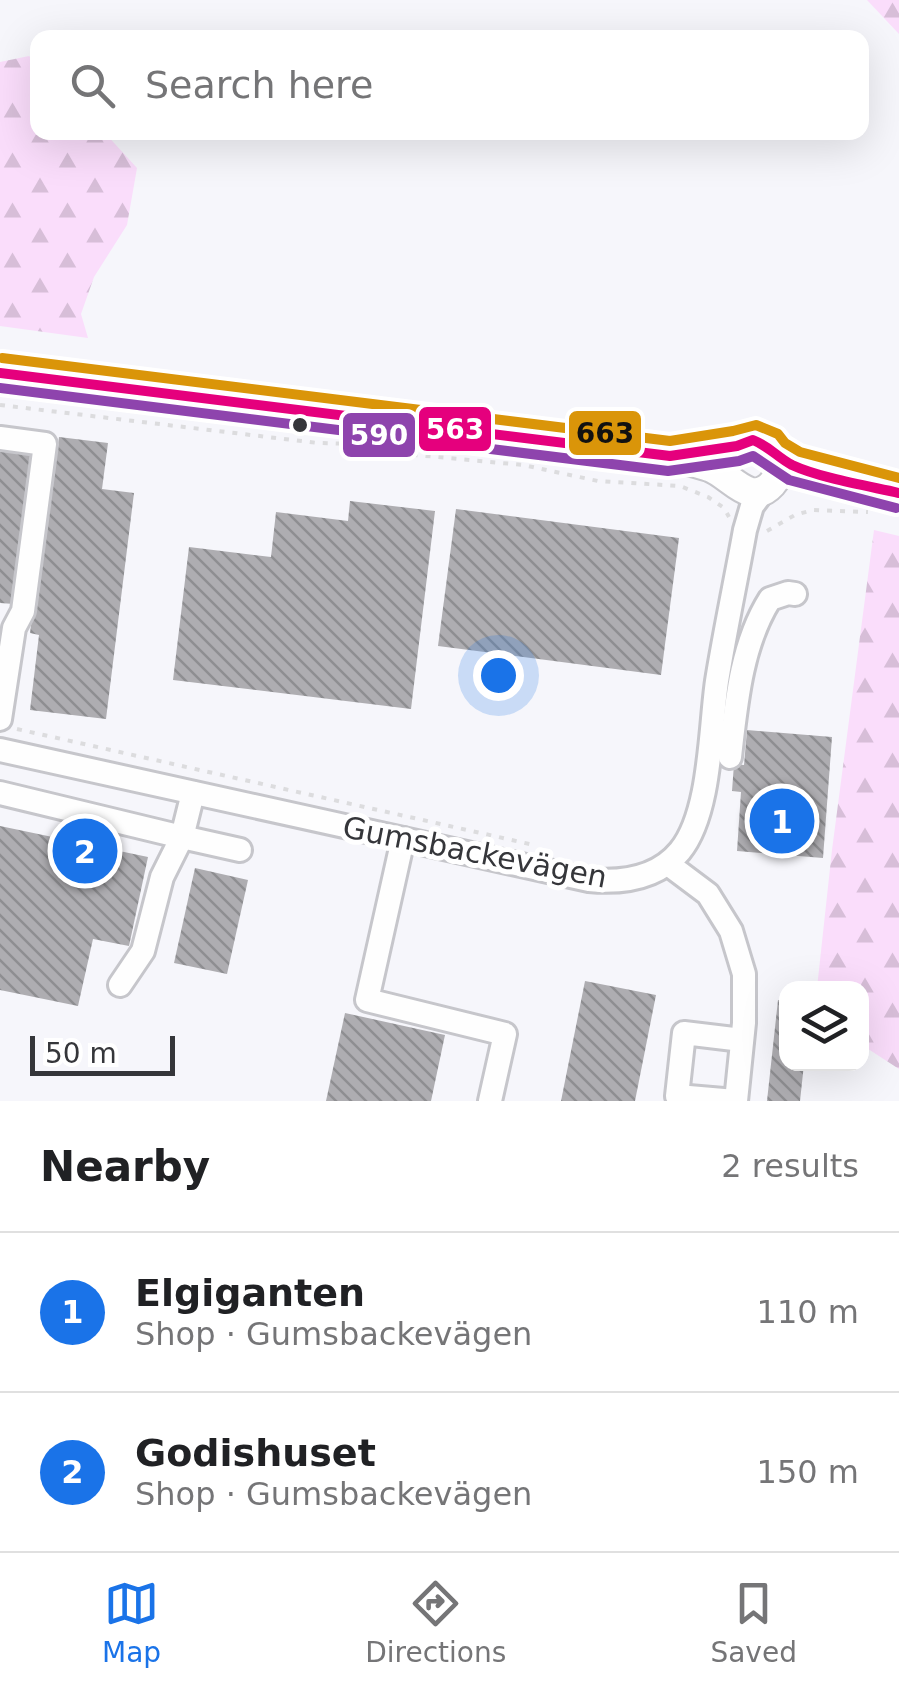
<!DOCTYPE html>
<meta charset="utf-8">
<style>
body{margin:0;font-family:"DejaVu Sans",sans-serif;background:#f2f2f2;color:#202124}
.controls{position:absolute;right:30px;bottom:30px;display:grid;overflow:hidden;border-radius:20px;box-shadow:0 10px 40px #0002}
.controls button{width:90px;height:90px;display:grid;place-items:center;padding:0;border:0;border-bottom:2px solid #e0e0e0;background:#fff;color:#202124;font:50px sans-serif}
.scale{position:absolute;left:30px;bottom:25px;width:145px;box-sizing:border-box;padding-left:10px;border:5px solid #35363a;border-top:0;font-size:28px;line-height:35px;white-space:nowrap;color:#35363a;-webkit-text-stroke:8px #fff;paint-order:stroke}
.you{position:absolute;left:498px;top:675px;width:35px;height:35px;margin:-25px;border:8px solid #fff;border-radius:50%;background:#1a73e8;box-shadow:0 0 0 15px #1a73e833}
.badge{display:grid;place-items:center;width:65px;height:65px;border-radius:50%;background:#1a73e8;color:#fff;font-size:32px;font-weight:700}
.pin{position:absolute;translate:-50% -50%;border:5px solid #fff;box-shadow:0 2px 10px #0006}
.list{margin:0;padding:0;list-style:none}
h2{display:flex;justify-content:space-between;align-items:center;height:130px;margin:0;padding:0 40px;font-size:42px}
h2 small{font-size:32px;font-weight:400;color:#757577}
.list li{display:grid;grid-template-columns:65px 1fr auto;gap:30px;align-items:center;box-sizing:border-box;height:160px;padding:0 40px;border-top:2px solid #e0e0e0}
.list b{display:block;font-size:38px;white-space:nowrap}
.list p{margin:0;font-size:32px;white-space:nowrap;color:#757577}
.list em{font-size:32px;font-style:normal;color:#757577}
.icon{flex:none;width:55px;height:55px;fill:none;stroke:currentColor;stroke-width:2;stroke-linecap:round;stroke-linejoin:round}
.map{position:relative;flex:none;width:899px;height:1101px;overflow:hidden}
.search{position:absolute;background:#fff;box-shadow:0 10px 40px #0002;left:30px;right:30px;top:30px;height:110px;display:flex;align-items:center;gap:25px;box-sizing:border-box;padding:0 35px;border-radius:20px;color:#757577;font-size:38px}
.sheet{height:450px;background:#fff}
nav{display:flex;justify-content:space-around;align-items:center;box-sizing:border-box;height:140px;border-top:2px solid #e0e0e0;background:#fff;font-size:28px;color:#757577}
nav a{display:grid;justify-items:center;gap:5px}
nav .on{color:#1a73e8}
.map>svg:first-child{display:block}
</style>
<div class="map">
<svg width="899" height="1101" viewBox="0 0 899 1101">
<defs>
<pattern id="forest-firs" width="22" height="20" patternUnits="userSpaceOnUse" patternTransform="scale(2.5)"><rect width="22" height="20" fill="#faddfb"/><path d="M5 1l3.5 6h-7zM16 11l3.5 6h-7z" fill="#d7bed8"/></pattern>
<pattern id="building-back-hatch" width="6" height="6" patternUnits="userSpaceOnUse" patternTransform="scale(2.5)"><rect width="6" height="6" fill="#aeadb1"/><path d="M-1 5l2 2M0 0l6 6M5-1l2 2" fill="none" stroke="#8e8e91"/></pattern>
</defs>
<rect width="100%" height="100%" fill="#f6f6fb"/>
<!-- forest -->
<g fill="url(#forest-firs)">
<path d="M867 0H899V34Z"/>
<path d="M29 56 37 63 38 132 105 133 137 168 127 225 94 277 81 314 88 338 0 326V62Z"/>
<path d="M874 530 899 536V1069L862 1045V988H817L832 850Z"/>
</g>
<!-- building -->
<g fill="url(#building-back-hatch)">
<path d="M59 437 108 443 102 489 134 493 106 719 30 710 39 635 30 633 47 500H51Z"/>
<path d="M0 448 33 452 14 604 0 603Z"/>
<path d="M350 501 435 511 411 709 173 680 189 547 271 557 276 512 348 521Z"/>
<path d="M456 509 679 538 661 675 438 646Z"/>
<path d="M747 730 832 737 823 858 737 851 741 792 732 791 734 764 744 765Z"/>
<path d="M0 826 148 857 129 946 93 939 78 1006 0 990Z"/>
<path d="M195 868 248 880 227 974 174 963Z"/>
<path d="M585 981 656 995 635 1101H561Z"/>
<path d="M778 1000 786 1001V1064H804L800 1101H767Z"/>
<path d="M345 1013 445 1035 431 1101H326Z"/>
</g>
<g fill="none" stroke-linecap="round" stroke-linejoin="round">
<defs>
<g id="minor">
<path d="M0 438 45 444 23 611 14 628 0 719"/>
<path d="M0 750 589 880C622 883 657 879 680 851 711 813 710 729 717 681 725 631 736 580 745 530L752 506 764 490"/>
<path d="M730 757C736 704 741 645 770 599L788 593 795 594"/>
<path d="M0 793 182 837 193 793"/>
<path d="M403 839 367 1000 505 1034 490 1101"/>
<path d="M668 864 708 894 731 931 744 974V1023L736 1101"/>
<path d="M120 985 143 951 162 877 182 837 240 850"/>
<path d="M735 1101 677 1096 684 1033 742 1040"/>
</g>
<g id="major">
<path d="M0 373 670 456C683 460 696 463 709 467 730 474 750 508 772 484 780 475 779 464 775 454"/>
<path d="M679 455 737 446C765 431 769 453 791 464 822 480 865 486 899 493"/>
</g>
</defs>
<!-- minor casing -->
<use href="#minor" stroke="#c6c6cb" stroke-width="28"/>
<!-- major casing -->
<use href="#major" stroke="#c6c6cb" stroke-width="32"/>
<!-- path -->
<g stroke="#dcdcde" stroke-width="4" stroke-dasharray="5 8" stroke-linecap="butt">
<path d="M0 405 318 443 361 444 405 454 523 465 598 481 680 486 708 497 724 508 729 517"/>
<path d="M767 531 795 515 813 510 868 512"/>
<path d="M17 729 534 845"/>
</g>
<!-- minor -->
<use href="#minor" stroke="#fefefe" stroke-width="22"/>
<!-- major -->
<use href="#major" stroke="#fefefe" stroke-width="28"/>
<defs>
<path id="bus-1" d="M0 373 670 456 737 446 753 440C770 447 777 457 792 465 820 478 868 486 899 493"/>
<path id="bus-2" d="M0 388 668 471 739 461 753 456 789 480 896 508"/>
<path id="bus-3" d="M2 358 670 441 733 431 756 425 778 434 785 443 800 452 899 478"/>
</defs>
<!-- bus-1 casing -->
<use href="#bus-1" stroke="#fff" stroke-width="18"/>
<!-- bus-2 casing -->
<use href="#bus-2" stroke="#fff" stroke-width="18"/>
<!-- bus-3 casing -->
<use href="#bus-3" stroke="#fff" stroke-width="18"/>
<!-- bus-1 -->
<use href="#bus-1" stroke="#e5007d" stroke-width="10"/>
<!-- bus-2 -->
<use href="#bus-2" stroke="#8e44ad" stroke-width="10"/>
<!-- bus-3 -->
<use href="#bus-3" stroke="#da9509" stroke-width="10"/>
</g>
<!-- markers -->
<circle fill="#35363a" stroke="#fff" stroke-width="4" cx="300" cy="425" r="9"/>
<g text-anchor="middle" dominant-baseline="central" stroke-width="10" stroke-linejoin="round" paint-order="stroke">
<!-- street labels -->
<g font-size="30" fill="#35363a" stroke="#fff">
<text transform="translate(475 852) rotate(11)">Gumsbackevägen</text>
</g>
</g>
<g stroke="#fff" stroke-width="4">
<rect x="417" y="405" width="76" height="48" rx="10" fill="#e5007d"/>
<rect x="567" y="409" width="76" height="48" rx="10" fill="#da9509"/>
<rect x="341" y="411" width="76" height="48" rx="10" fill="#8e44ad"/>
</g>
<g font-size="28" text-anchor="middle" font-weight="bold" fill="#fff">
<text x="455" y="439">563</text>
<text x="379" y="445">590</text>
</g>
<g font-size="28" text-anchor="middle" font-weight="bold" fill="#111">
<text x="605" y="443">663</text>
</g>
</svg>
<div class="controls">
<button><svg class="icon" aria-label="layers" viewBox="0 0 24 24"><path d="M12 4l9 5-9 5-9-5zM3 14l9 5 9-5"/></svg></button>
</div>
<div class="scale">50 m</div>
<div class="you"></div>
<div class="pin badge" style="left:782px;top:821px">1</div>
<div class="pin badge" style="left:85px;top:851px">2</div>
<div class="search"><svg class="icon" aria-label="search" viewBox="0 0 24 24"><circle cx="10" cy="10" r="6"/><path d="M15 15l6 6"/></svg>Search here</div>
</div>
<section class="sheet">
<h2>Nearby<small>2 results</small></h2>
<ul class="list">
<li><span class="badge">1</span><div><b>Elgiganten</b><p>Shop · Gumsbackevägen</p></div><em>110 m</em></li>
<li><span class="badge">2</span><div><b>Godishuset</b><p>Shop · Gumsbackevägen</p></div><em>150 m</em></li>
</ul>
</section>
<nav>
<a class="on"><svg class="icon" aria-label="map" viewBox="0 0 24 24"><path d="M3 6l6-2 6 2 6-2v14l-6 2-6-2-6 2zM9 4v14M15 6v14"/></svg>Map</a>
<a><svg class="icon" aria-label="directions" viewBox="0 0 24 24"><path d="M12 3l9 9-9 9-9-9zM9 14v-3h6M13 9l2 2-2 2"/></svg>Directions</a>
<a><svg class="icon" aria-label="saved" viewBox="0 0 24 24"><path d="M7 4h10v16l-5-4-5 4z"/></svg>Saved</a>
</nav>
